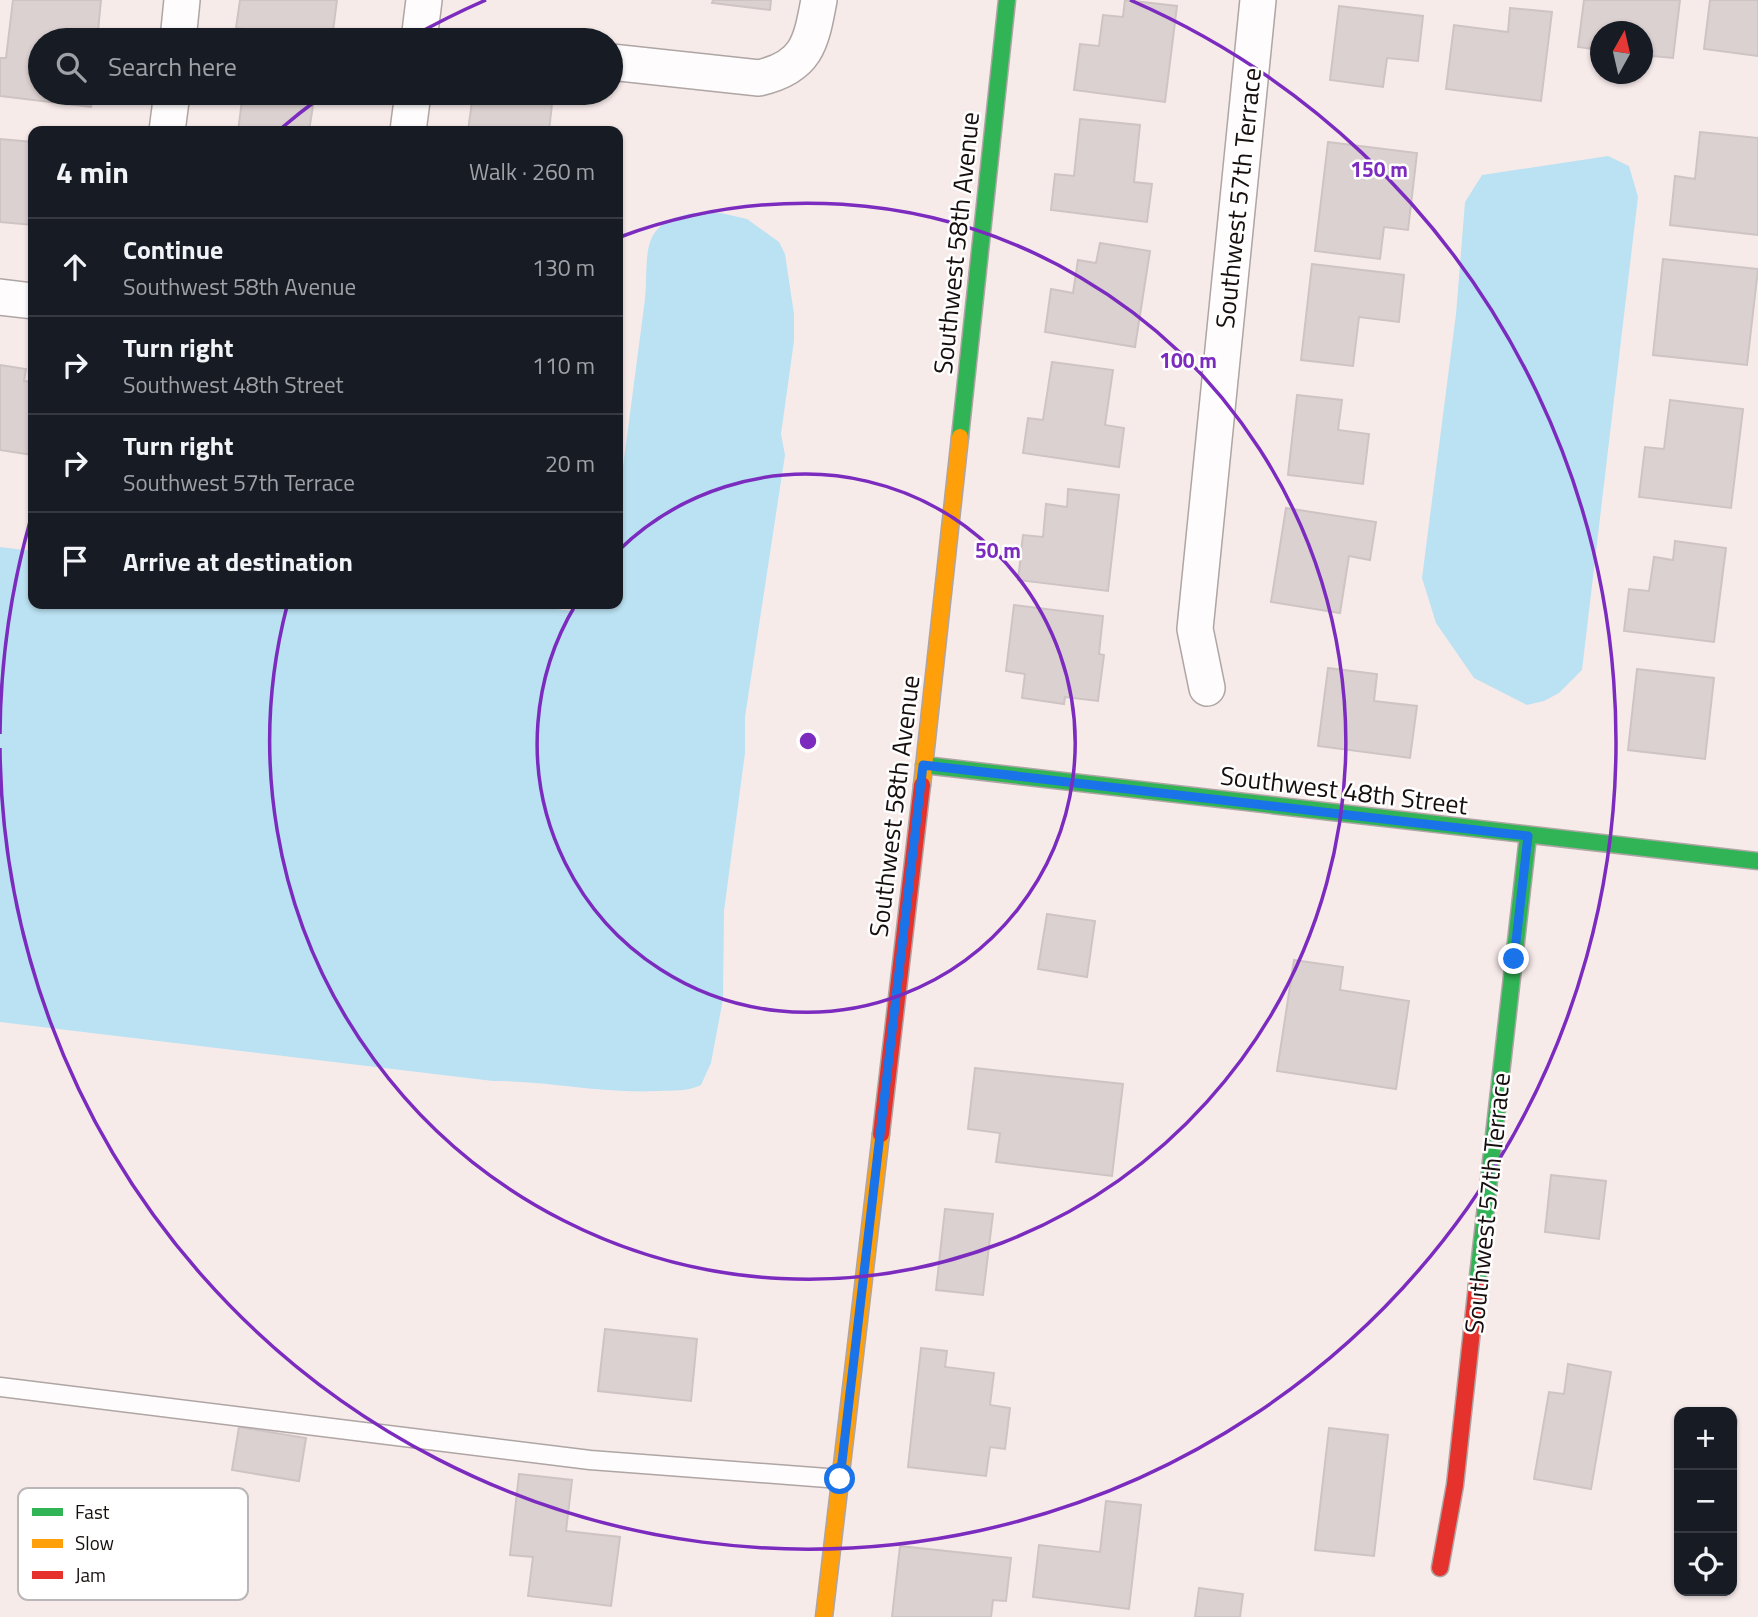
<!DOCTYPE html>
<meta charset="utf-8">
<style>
body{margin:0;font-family:"Titillium Web",sans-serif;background:#242831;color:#f1f3f6}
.controls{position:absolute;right:21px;bottom:21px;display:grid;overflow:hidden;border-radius:14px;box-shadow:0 2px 5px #0004}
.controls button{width:63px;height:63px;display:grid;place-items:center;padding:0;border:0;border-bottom:2px solid #363941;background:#171b24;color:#f1f3f6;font:35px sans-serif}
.compass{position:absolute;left:1590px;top:21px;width:63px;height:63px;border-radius:50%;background:#171b24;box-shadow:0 2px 5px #0004;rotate:8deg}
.stop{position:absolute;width:21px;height:21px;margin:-16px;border:5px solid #1a73e8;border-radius:50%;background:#fff}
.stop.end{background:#1a73e8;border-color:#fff;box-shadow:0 2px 7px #0008}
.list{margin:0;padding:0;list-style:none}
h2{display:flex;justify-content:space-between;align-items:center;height:91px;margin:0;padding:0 28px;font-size:30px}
h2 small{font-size:23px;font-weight:400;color:#9ea1a6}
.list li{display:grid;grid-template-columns:46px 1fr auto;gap:21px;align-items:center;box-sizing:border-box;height:98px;padding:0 28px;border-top:2px solid #363941}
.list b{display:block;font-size:26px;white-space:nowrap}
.list p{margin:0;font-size:23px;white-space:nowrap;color:#9ea1a6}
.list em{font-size:23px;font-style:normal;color:#9ea1a6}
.icon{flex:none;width:38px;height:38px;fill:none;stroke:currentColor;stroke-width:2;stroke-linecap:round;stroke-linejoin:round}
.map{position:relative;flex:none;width:1758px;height:1617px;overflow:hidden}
.search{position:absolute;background:#171b24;box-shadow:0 2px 5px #0004;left:28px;top:28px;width:595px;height:77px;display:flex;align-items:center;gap:18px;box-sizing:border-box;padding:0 24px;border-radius:38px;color:#9ea1a6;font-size:26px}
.panel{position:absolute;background:#171b24;box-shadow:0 2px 5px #0004;left:28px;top:126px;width:595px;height:483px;border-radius:14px}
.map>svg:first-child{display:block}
</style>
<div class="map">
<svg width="1758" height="1617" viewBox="0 0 1758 1617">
<rect width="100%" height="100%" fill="#f7ebea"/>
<!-- water -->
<g fill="#bbe2f2">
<path d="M1608 156 1629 166 1638 197 1582 670 1559 693 1544 701 1527 705 1474 678 1436 623 1422 578 1456 314 1465 202 1482 175Z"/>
<path d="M694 213H721L747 219 779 242 785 254 794 314V341L781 434 785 455 745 717V753L724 911 723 999 711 1063 701 1085C686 1092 674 1090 658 1091 603 1094 549 1081 493 1081L0 1022V547L33 551V604H512L573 611 586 604H618V505L645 299C649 253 638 223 694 213Z"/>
</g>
<!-- building -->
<g fill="#dbd1d0" stroke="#cec4c3" stroke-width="2">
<path d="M13 0H101L98 31 81 30 80 40H40V93H93L91 107 0 96V58H6Z"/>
<path d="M240 0H337L333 31 323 30 322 40H250L252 30 236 28Z"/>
<path d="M713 0H771L770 10 712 3Z"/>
<path d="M1125 0 1177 6 1165 102 1074 90 1080 44 1099 46 1103 15 1123 17Z"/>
<path d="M1584 0H1680L1673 58 1642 55V32H1600V50L1578 47Z"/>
<path d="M1710 0H1758V56L1704 49Z"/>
<path d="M1339 6 1423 16 1418 61 1387 58 1383 87 1330 80Z"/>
<path d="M1510 8 1552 12 1541 101 1446 89 1454 25 1508 32Z"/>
<path d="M243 93H315L309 131H238Z"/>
<path d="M473 94 552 104 549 131H468Z"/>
<path d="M1080 119 1140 125 1134 182 1152 184 1147 222 1051 210 1055 174 1074 176Z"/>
<path d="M1700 132 1758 138V235L1670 225 1675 176 1695 179Z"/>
<path d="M0 139 33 142V225L0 222Z"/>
<path d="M1328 142 1417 153 1408 230 1384 227 1380 259 1315 251Z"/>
<path d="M1100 243 1150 251 1135 347 1045 332 1051 289 1073 293 1078 260 1096 263Z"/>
<path d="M1663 259 1758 269 1747 365 1653 355Z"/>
<path d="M1312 264 1404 275 1399 322 1359 317 1353 366 1301 360Z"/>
<path d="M1052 362 1113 370 1105 425 1124 428 1119 467 1023 453 1028 418 1043 420Z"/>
<path d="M0 365 26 369 24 381 33 382V455L0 450Z"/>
<path d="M1297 395 1342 400 1338 430 1369 434 1363 484 1288 475Z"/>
<path d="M1670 400 1743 409 1731 508 1639 497 1645 447 1664 449Z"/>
<path d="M1068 489 1119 495 1108 591 1018 580 1023 535 1043 537 1046 504 1067 507Z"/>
<path d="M1286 508 1376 522 1370 560 1349 556 1340 613 1271 602Z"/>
<path d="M1675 541 1726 548 1714 642 1624 631 1629 589 1649 591 1654 557 1673 560Z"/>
<path d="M1014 605 1103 616 1099 654 1104 655 1098 701 1065 697 1064 704 1022 698 1025 674 1006 671Z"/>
<path d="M1328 668 1377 674 1374 701 1417 706 1410 758 1318 746Z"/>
<path d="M1637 669 1714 678 1705 759 1628 750Z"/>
<path d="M1047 914 1095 921 1087 977 1038 969Z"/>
<path d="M1294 960 1343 967 1340 990 1409 1001 1396 1089 1277 1071Z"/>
<path d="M975 1068 1123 1084 1112 1176 996 1162 1000 1133 968 1129Z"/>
<path d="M1551 1175 1606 1181 1599 1239 1545 1232Z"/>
<path d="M945 1209 993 1214 983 1295 936 1290Z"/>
<path d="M605 1329 697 1339 691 1401 598 1391Z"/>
<path d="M921 1348 947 1351 945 1367 994 1373 990 1405 1010 1408 1005 1449 990 1447 986 1476 908 1467Z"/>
<path d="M1568 1364 1611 1372 1591 1489 1534 1479 1549 1392 1564 1394Z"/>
<path d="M1732 1419 1737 1420 1732 1465Z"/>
<path d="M239 1427 306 1438 299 1481 232 1470Z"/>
<path d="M1329 1428 1388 1435 1374 1556 1315 1550Z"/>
<path d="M519 1474 572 1480 566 1531 620 1537 611 1606 528 1596 533 1557 510 1555Z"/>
<path d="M1106 1501 1141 1505 1129 1609 1033 1597 1039 1545 1100 1552Z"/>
<path d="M900 1546 1011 1558 1006 1601 993 1600 991 1617H892Z"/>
<path d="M1199 1588 1243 1594 1240 1617H1195Z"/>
</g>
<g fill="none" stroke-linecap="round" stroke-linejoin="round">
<defs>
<path id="lane" d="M0 1387 590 1460 840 1479"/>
<g id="street">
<path d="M178 40 182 0"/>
<path d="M419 40 424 0"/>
<path d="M611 62 759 78C807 67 811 43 819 0"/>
<path d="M167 131 172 93"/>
<path d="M408 131 413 93"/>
<path d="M0 297 33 301"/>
<path d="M1207 688 1195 629 1258 0"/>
</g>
<g id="fast">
<path d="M960 437 1007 0"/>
<path d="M924 765 1758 861"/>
<path d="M1477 1285 1528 836"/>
</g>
<g id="slow">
<path d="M922 785 960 437"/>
<path d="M824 1617 881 1134"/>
</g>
<g id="jam">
<path d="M881 1134 922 785"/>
<path d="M1440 1568 1455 1485 1477 1285"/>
</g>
</defs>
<!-- lane casing -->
<use href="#lane" stroke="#aea5a4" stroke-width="21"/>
<!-- street casing -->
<use href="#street" stroke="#aea5a4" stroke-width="38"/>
<!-- fast casing -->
<use href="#fast" stroke="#aea5a4" stroke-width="19"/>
<!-- slow casing -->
<use href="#slow" stroke="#aea5a4" stroke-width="19"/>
<!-- jam casing -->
<use href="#jam" stroke="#aea5a4" stroke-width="19"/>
<!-- lane -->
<use href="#lane" stroke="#fefcfc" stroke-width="18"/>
<!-- street -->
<use href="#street" stroke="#fefcfc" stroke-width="35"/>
<!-- fast -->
<use href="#fast" stroke="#30b455" stroke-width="16"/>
<!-- slow -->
<use href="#slow" stroke="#ff9f0a" stroke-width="16"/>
<!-- jam -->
<use href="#jam" stroke="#e5322d" stroke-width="16"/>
</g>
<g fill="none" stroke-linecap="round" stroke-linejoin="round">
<!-- route -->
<path stroke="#1a73e8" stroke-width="9" d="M840 1479 923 765 1528 836 1514 959"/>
</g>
<!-- distance rings -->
<g fill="none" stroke="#7b2cbf" stroke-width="3.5">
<path d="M618 551A269 269 0 1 1 576 604"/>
<path d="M620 237A538 538 0 1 1 287 606"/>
<path d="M0 734A808 808 0 0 1 31 518M278 131A808 808 0 0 1 322 96M410 38A808 808 0 0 1 486 0M1130 0A808 808 0 1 1 0 748"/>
</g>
<g text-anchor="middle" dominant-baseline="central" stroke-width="5" stroke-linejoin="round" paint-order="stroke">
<!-- street labels -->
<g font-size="26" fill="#170e0e" stroke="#fff">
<text transform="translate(1238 198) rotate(-84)">Southwest 57th Terrace</text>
<text transform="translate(956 243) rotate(-84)">Southwest 58th Avenue</text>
<text transform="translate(1344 790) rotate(7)">Southwest 48th Street</text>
<text transform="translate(894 806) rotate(-83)">Southwest 58th Avenue</text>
<text transform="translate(1487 1203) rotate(-84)">Southwest 57th Terrace</text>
</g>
</g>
<!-- legend -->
<rect x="18" y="1488" width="230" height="112" rx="10" fill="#fff" stroke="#b9b7b7" stroke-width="2"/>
<rect x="32" y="1508" width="31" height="8" fill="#30b455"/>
<rect x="32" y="1539" width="31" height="9" fill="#ff9f0a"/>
<rect x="32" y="1571" width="31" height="8" fill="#e5322d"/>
<g font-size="19" fill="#170e0e">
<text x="75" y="1519">Fast</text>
<text x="75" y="1550">Slow</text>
<text x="75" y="1582">Jam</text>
</g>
<circle cx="808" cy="741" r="10" fill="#7b2cbf" stroke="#fff" stroke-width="3.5"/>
<g font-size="21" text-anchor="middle" font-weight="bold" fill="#7b2cbf" stroke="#fff" stroke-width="5" stroke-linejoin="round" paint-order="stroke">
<text x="1379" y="177">150 m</text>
<text x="1188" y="368">100 m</text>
<text x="998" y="558">50 m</text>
</g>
</svg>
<div class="controls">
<button>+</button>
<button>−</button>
<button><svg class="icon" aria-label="locate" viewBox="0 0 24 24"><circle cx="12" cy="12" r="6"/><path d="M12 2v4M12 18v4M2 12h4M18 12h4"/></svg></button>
</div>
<svg class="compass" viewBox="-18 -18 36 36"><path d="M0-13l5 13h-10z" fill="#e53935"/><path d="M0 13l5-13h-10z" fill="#9ea1a6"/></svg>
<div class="stop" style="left:840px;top:1479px"></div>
<div class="stop end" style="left:1514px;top:959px"></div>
<div class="search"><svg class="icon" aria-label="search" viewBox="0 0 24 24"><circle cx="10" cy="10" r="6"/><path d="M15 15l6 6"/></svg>Search here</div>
<section class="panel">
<h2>4 min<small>Walk · 260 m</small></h2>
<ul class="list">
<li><svg class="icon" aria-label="ahead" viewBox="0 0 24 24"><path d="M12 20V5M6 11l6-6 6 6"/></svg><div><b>Continue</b><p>Southwest 58th Avenue</p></div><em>130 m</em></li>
<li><svg class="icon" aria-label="right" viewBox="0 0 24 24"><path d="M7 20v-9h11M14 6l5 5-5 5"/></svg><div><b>Turn right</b><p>Southwest 48th Street</p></div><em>110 m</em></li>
<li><svg class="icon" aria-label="right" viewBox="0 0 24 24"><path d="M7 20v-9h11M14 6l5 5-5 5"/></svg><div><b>Turn right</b><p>Southwest 57th Terrace</p></div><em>20 m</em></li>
<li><svg class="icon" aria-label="arrive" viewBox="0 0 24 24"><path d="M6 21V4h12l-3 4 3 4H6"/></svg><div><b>Arrive at destination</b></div></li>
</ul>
</section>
</div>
